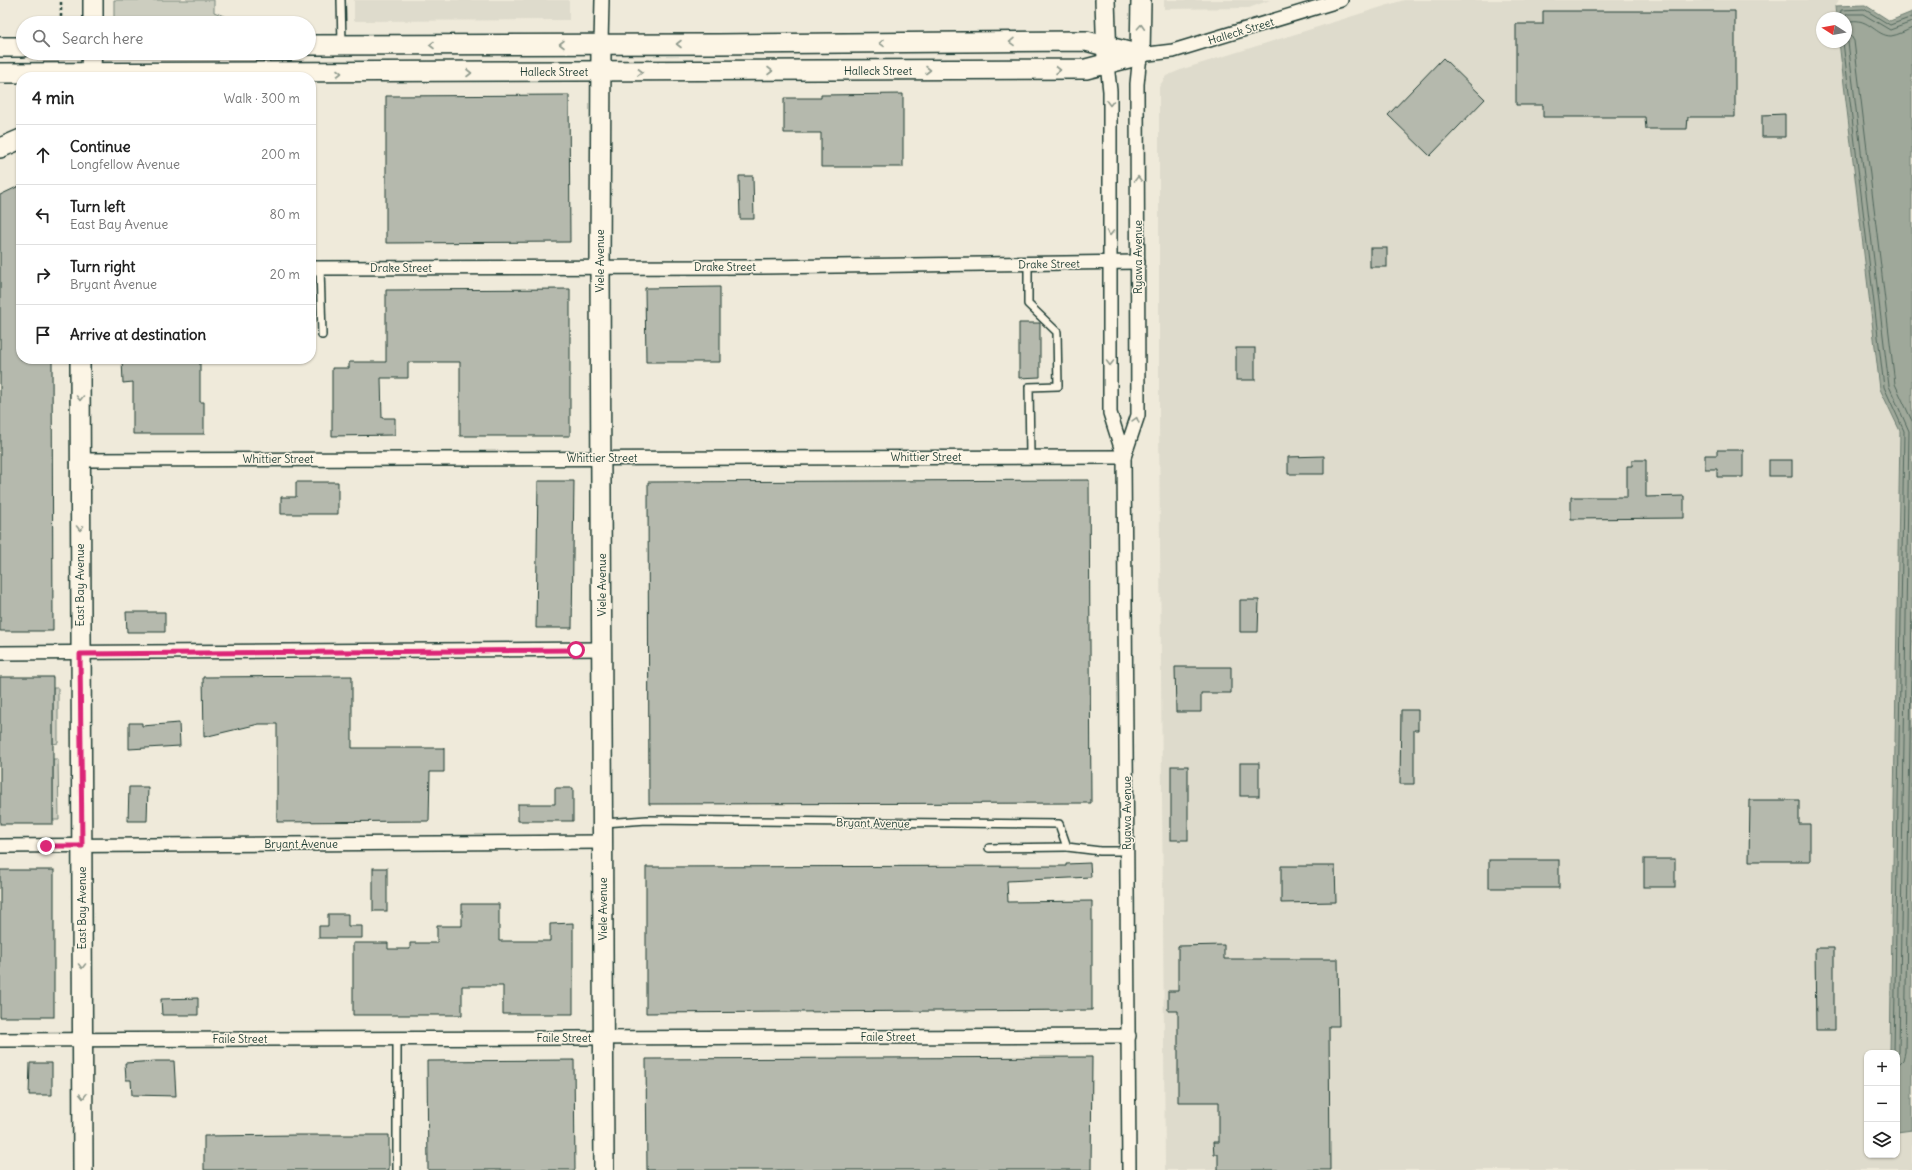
<!DOCTYPE html>
<meta charset="utf-8">
<style>
body{margin:0;font-family:Delius,sans-serif;background:#f6f6f6;color:#222}
.controls{position:absolute;right:12px;bottom:12px;display:grid;overflow:hidden;border-radius:8px;box-shadow:0 1px 3px #0004}
.controls button{width:36px;height:36px;display:grid;place-items:center;padding:0;border:0;border-bottom:1px solid #e0e0e0;background:#fff;color:#222;font:20px sans-serif}
.compass{position:absolute;left:1816px;top:12px;width:36px;height:36px;border-radius:50%;background:#fff;box-shadow:0 1px 3px #0004;rotate:281deg}
.stop{position:absolute;width:12px;height:12px;margin:-9px;border:3px solid #db2777;border-radius:50%;background:#fff}
.stop.end{background:#db2777;border-color:#fff;box-shadow:0 1px 4px #0008}
.list{margin:0;padding:0;list-style:none}
h2{display:flex;justify-content:space-between;align-items:center;height:52px;margin:0;padding:0 16px;font-size:17px}
h2 small{font-size:13px;font-weight:400;color:#767676}
.list li{display:grid;grid-template-columns:26px 1fr auto;gap:12px;align-items:center;box-sizing:border-box;height:60px;padding:0 16px;border-top:1px solid #e0e0e0}
.list b{display:block;font-size:15px;white-space:nowrap}
.list p{margin:0;font-size:13px;white-space:nowrap;color:#767676}
.list em{font-size:13px;font-style:normal;color:#767676}
.icon{flex:none;width:22px;height:22px;fill:none;stroke:currentColor;stroke-width:2;stroke-linecap:round;stroke-linejoin:round}
.map{position:relative;flex:none;width:1912px;height:1170px;overflow:hidden}
.search{position:absolute;background:#fff;box-shadow:0 1px 3px #0004;left:16px;top:16px;width:300px;height:44px;display:flex;align-items:center;gap:10px;box-sizing:border-box;padding:0 14px;border-radius:22px;color:#767676;font-size:15px}
.panel{position:absolute;background:#fff;box-shadow:0 1px 3px #0004;left:16px;top:72px;width:300px;height:292px;border-radius:16px}
.map>svg:first-child{display:block}
</style>
<div class="map">
<svg width="1912" height="1170" viewBox="0 0 1912 1170">
<rect width="100%" height="100%" fill="#efeada"/>
<filter id="ink" filterUnits="userSpaceOnUse"><feTurbulence type="fractalNoise" baseFrequency=".025" numOctaves="2"/><feDisplacementMap in="SourceGraphic" scale="8" xChannelSelector="R" yChannelSelector="G"/><feConvolveMatrix kernelMatrix="1 2 1 2 8 2 1 2 1" color-interpolation-filters="sRGB"/></filter>
<g filter="url(#ink)">
<!-- built -->
<g fill="#dedbcc">
<path d="M354 0H569V20L354 21Z"/>
<path d="M1164 0H1270L1249 8 1164 9Z"/>
<path d="M1404 0H1839L1835 6 1836 18H1822V42H1839L1880 389 1900 431 1891 1053H1867V1155H1897V1131L1912 1129V1170H1165L1159 420V87L1166 76 1183 69Z"/>
</g>
<!-- green -->
<g fill="#cccdbf" stroke="#76857a">
<path d="M114 0H214V12L238 22H118L114 19Z"/>
<path d="M53 688H58V743L53 744Z"/>
<path d="M53 759H58L59 820H53Z"/>
</g>
<!-- water -->
<path fill="#9fa89a" stroke="#6c7d71" d="M1865 5 1890 21 1912 12V1130L1897 1132V1053H1890L1900 431 1880 389 1839 42H1846V18H1836L1835 6Z"/>
<g fill="none" stroke-linecap="round" stroke-linejoin="round">
<!-- shore -->
<g stroke="#52685d" stroke-width="1">
<path d="M1840 18 1841 10 1864 9 1890 25 1912 17"/>
<path d="M1845 18 1847 14H1863L1890 30 1912 22"/>
<path d="M1912 28C1906 31 1898 35 1891 36 1876 36 1869 18 1851 21L1847 29 1854 41 1895 384 1912 421"/>
<path d="M1846 36 1848 42 1889 386 1909 431 1899 1052 1897 1058"/>
<path d="M1843 42 1884 387 1904 431 1894 1053"/>
<path d="M1897 1066 1903 1060 1905 1052 1912 613"/>
</g>
</g>
<!-- building -->
<g fill="#b5b9ad" stroke="#1f3d34">
<path d="M1543 11H1735V117H1688L1687 129H1646L1645 117H1543V105H1516V24H1543Z"/>
<path d="M1443 58 1485 99 1430 156 1388 115Z"/>
<path d="M903 94V167H821V133H784V98H821V95Z"/>
<path d="M569 95 570 242 386 243V96Z"/>
<path d="M1785 114V137H1762V115Z"/>
<path d="M739 176H753L754 219H740Z"/>
<path d="M21 185V359H52L53 631H0V195Z"/>
<rect x="1370" y="248" width="17" height="19"/>
<path d="M720 287V362H646L645 288Z"/>
<path d="M570 289V436H460V362H408V378H381L382 418H395V435L332 436V368H349V362H386V290Z"/>
<path d="M1019 323H1040V377L1019 378Z"/>
<rect x="1236" y="348" width="19" height="32"/>
<path d="M122 359H200V402H204V434H133V382L123 383Z"/>
<path d="M1717 450H1743V477H1717V469H1705V455H1717Z"/>
<path d="M1324 456V474H1288V457Z"/>
<path d="M1632 460H1646V497L1684 496V518L1571 519V497H1627V466H1632Z"/>
<rect x="1769" y="460" width="23" height="16"/>
<path d="M1089 480 1091 803 649 804 648 482Z"/>
<path d="M538 481H574L572 628H536Z"/>
<path d="M296 482H338V514H281V497H296Z"/>
<path d="M1240 600H1259L1258 632H1240Z"/>
<path d="M126 612H165V632H127Z"/>
<path d="M1175 667H1231V693H1201V712H1176Z"/>
<path d="M352 676V748H444V772H430L429 821 277 822V724H259L204 737 203 677Z"/>
<rect x="0" y="677" width="53" height="147"/>
<path d="M1401 710H1418V730H1414V784H1400Z"/>
<path d="M129 723H142V726L179 723 180 746 129 749Z"/>
<rect x="1240" y="763" width="19" height="33"/>
<rect x="1171" y="766" width="17" height="74"/>
<path d="M129 787H148L147 821H128Z"/>
<path d="M555 788H573V821H518V804H555Z"/>
<path d="M1750 800H1799V824H1810V861H1749Z"/>
<rect x="1644" y="859" width="31" height="28"/>
<rect x="1489" y="860" width="70" height="28"/>
<path d="M1090 863 1091 877 1007 881 1008 902 1092 901V1010L646 1013V867L1066 866V864Z"/>
<path d="M1281 866H1335L1336 902 1281 903Z"/>
<rect x="373" y="868" width="14" height="43"/>
<rect x="0" y="870" width="54" height="147"/>
<path d="M462 904H499V941H550V924L573 923V1014H503V986H462V1015H353V943H388V949H410V943H437V926H462Z"/>
<path d="M328 914H348V926H362V938H319V926H328Z"/>
<path d="M1224 945V959H1338L1339 1026H1329L1330 1170H1218V1154H1214L1213 1142H1219V1102H1178V1011H1168V991H1178V946Z"/>
<path d="M1815 948H1834V1030H1816Z"/>
<path d="M198 998V1015H162L161 999Z"/>
<path d="M1092 1057 1091 1170H647L646 1059Z"/>
<path d="M574 1060 575 1170H428L427 1061Z"/>
<path d="M156 1061H174L176 1096 132 1095 131 1080H126L125 1063Z"/>
<path d="M30 1063H52V1095H29Z"/>
<path d="M298 1135H389V1170H204V1136Z"/>
</g>
<g fill="none" stroke-linecap="round" stroke-linejoin="round">
<defs>
<g id="lane">
<path d="M341 0 342 44"/>
<path d="M1028 264V304L1057 332 1058 386 1029 387 1030 456"/>
<path d="M320 268 322 335"/>
<path d="M604 823 647 820 1059 824 1067 847 1100 851H1127"/>
<path d="M989 848 1067 847"/>
<path d="M397 1039V1170"/>
</g>
<g id="street">
<path d="M601 44 602 0"/>
<path d="M1107 64 1110 91V413L1124 457 1129 1170"/>
<path d="M311 268 761 267 1138 262"/>
<path d="M1124 457 1138 415 1137 84 1140 55 1173 51 1341 0"/>
<path d="M80 460 1124 457"/>
<path d="M0 653 602 649"/>
<path d="M0 846 603 842"/>
<path d="M0 1040 1129 1036"/>
</g>
<g id="secondary">
<path d="M1105 0 1107 59"/>
<path d="M93 23V0"/>
<path d="M601 44 600 268 604 1170"/>
<path d="M309 45 718 44 1086 41 1140 55"/>
<path d="M0 47H23"/>
<path d="M1140 55 1141 0"/>
<path d="M0 73 1086 69 1140 55"/>
<path d="M90 77 92 53"/>
<path d="M0 148 21 139"/>
<path d="M80 359 83 1170"/>
</g>
</defs>
<!-- lane casing -->
<use href="#lane" stroke="#1f3d34" stroke-width="10"/>
<!-- street casing -->
<use href="#street" stroke="#1f3d34" stroke-width="16"/>
<!-- secondary casing -->
<use href="#secondary" stroke="#1f3d34" stroke-width="22"/>
<!-- path -->
<path stroke="#1f3d34" stroke-width="2.5" stroke-dasharray="3 3" stroke-linecap="butt" d="M61 23V0"/>
<!-- lane -->
<use href="#lane" stroke="#fcf5e5" stroke-width="7"/>
<!-- street -->
<use href="#street" stroke="#fcf5e5" stroke-width="13"/>
<!-- secondary -->
<use href="#secondary" stroke="#fcf5e5" stroke-width="19"/>
</g>
<!-- one-way arrows -->
<defs><path id="oneway-chevron" d="M-2-3.5L2.5 0L-2 3.5" fill="none" stroke-width="1.6" stroke-linecap="round" stroke-linejoin="round"/></defs>
<g stroke="#8e998c">
<use href="#oneway-chevron" transform="translate(1141 27) rotate(-87)"/>
<use href="#oneway-chevron" transform="translate(1012 42) rotate(179)"/>
<use href="#oneway-chevron" transform="translate(882 43) rotate(179)"/>
<use href="#oneway-chevron" transform="translate(562 44) rotate(180)"/>
<use href="#oneway-chevron" transform="translate(679 44) rotate(-180)"/>
<use href="#oneway-chevron" transform="translate(432 45) rotate(180)"/>
<use href="#oneway-chevron" transform="translate(928 70)"/>
<use href="#oneway-chevron" transform="translate(1058 70)"/>
<use href="#oneway-chevron" transform="translate(770 71)"/>
<use href="#oneway-chevron" transform="translate(640 72)"/>
<use href="#oneway-chevron" transform="translate(339 73)"/>
<use href="#oneway-chevron" transform="translate(469 73)"/>
<use href="#oneway-chevron" transform="translate(1110 103) rotate(90)"/>
<use href="#oneway-chevron" transform="translate(1138 179) rotate(-90)"/>
<use href="#oneway-chevron" transform="translate(1110 233) rotate(90)"/>
<use href="#oneway-chevron" transform="translate(1110 363) rotate(90)"/>
<use href="#oneway-chevron" transform="translate(80 398) rotate(90)"/>
<use href="#oneway-chevron" transform="translate(1136 420) rotate(-74)"/>
<use href="#oneway-chevron" transform="translate(80 528) rotate(90)"/>
<use href="#oneway-chevron" transform="translate(82 966) rotate(90)"/>
<use href="#oneway-chevron" transform="translate(83 1096) rotate(90)"/>
</g>
</g>
<g fill="none" stroke-linecap="round" stroke-linejoin="round" filter="url(#ink)">
<!-- route -->
<path stroke="#db2777" stroke-width="5" d="M46 846H82L80 654 576 650"/>
</g>
<g text-anchor="middle" dominant-baseline="central" stroke-width="3" stroke-linejoin="round" paint-order="stroke">
<!-- street labels -->
<g font-size="11" fill="#1f3d34" stroke="#fcf5e5">
<text transform="translate(1241 31) rotate(-17)">Halleck Street</text>
<text x="878" y="71">Halleck Street</text>
<text x="554" y="72">Halleck Street</text>
<text transform="translate(1138 257) rotate(-90)">Ryawa Avenue</text>
<text transform="translate(600 261) rotate(-90)">Viele Avenue</text>
<text transform="translate(1049 264) rotate(-1)">Drake Street</text>
<text x="725" y="267">Drake Street</text>
<text x="401" y="268">Drake Street</text>
<text x="926" y="457">Whittier Street</text>
<text x="602" y="458">Whittier Street</text>
<text x="278" y="459">Whittier Street</text>
<text transform="translate(80 585) rotate(-90)">East Bay Avenue</text>
<text transform="translate(602 585) rotate(-90)">Viele Avenue</text>
<text transform="translate(1127 813) rotate(-90)">Ryawa Avenue</text>
<text transform="translate(873 823) rotate(1)">Bryant Avenue</text>
<text x="301" y="844">Bryant Avenue</text>
<text transform="translate(82 908) rotate(-90)">East Bay Avenue</text>
<text transform="translate(603 909) rotate(-90)">Viele Avenue</text>
<text x="888" y="1037">Faile Street</text>
<text x="564" y="1038">Faile Street</text>
<text x="240" y="1039">Faile Street</text>
</g>
</g>
</svg>
<div class="controls">
<button>+</button>
<button>−</button>
<button><svg class="icon" aria-label="layers" viewBox="0 0 24 24"><path d="M12 4l9 5-9 5-9-5zM3 14l9 5 9-5"/></svg></button>
</div>
<svg class="compass" viewBox="-18 -18 36 36"><path d="M0-13l5 13h-10z" fill="#e53935"/><path d="M0 13l5-13h-10z" fill="#767676"/></svg>
<div class="stop" style="left:576px;top:650px"></div>
<div class="stop end" style="left:46px;top:846px"></div>
<div class="search"><svg class="icon" aria-label="search" viewBox="0 0 24 24"><circle cx="10" cy="10" r="6"/><path d="M15 15l6 6"/></svg>Search here</div>
<section class="panel">
<h2>4 min<small>Walk · 300 m</small></h2>
<ul class="list">
<li><svg class="icon" aria-label="ahead" viewBox="0 0 24 24"><path d="M12 20V5M6 11l6-6 6 6"/></svg><div><b>Continue</b><p>Longfellow Avenue</p></div><em>200 m</em></li>
<li><svg class="icon" aria-label="left" viewBox="0 0 24 24"><path d="M17 20v-9H6M10 6l-5 5 5 5"/></svg><div><b>Turn left</b><p>East Bay Avenue</p></div><em>80 m</em></li>
<li><svg class="icon" aria-label="right" viewBox="0 0 24 24"><path d="M7 20v-9h11M14 6l5 5-5 5"/></svg><div><b>Turn right</b><p>Bryant Avenue</p></div><em>20 m</em></li>
<li><svg class="icon" aria-label="arrive" viewBox="0 0 24 24"><path d="M6 21V4h12l-3 4 3 4H6"/></svg><div><b>Arrive at destination</b></div></li>
</ul>
</section>
</div>
